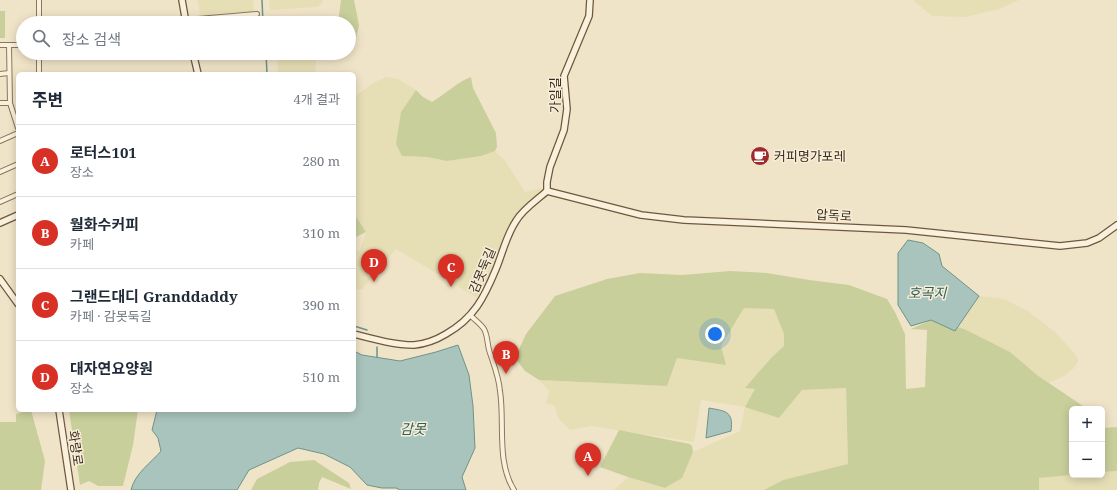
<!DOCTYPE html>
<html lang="ko">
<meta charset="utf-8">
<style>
body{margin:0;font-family:"Noto Serif","Noto Sans KR",serif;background:#f2f2f3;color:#1f2937}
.controls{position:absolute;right:12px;bottom:12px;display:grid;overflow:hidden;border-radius:6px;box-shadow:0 2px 10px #0003}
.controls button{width:36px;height:36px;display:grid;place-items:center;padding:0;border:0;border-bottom:1px solid #e0e1e3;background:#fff;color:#1f2937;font:20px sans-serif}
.you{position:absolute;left:715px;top:334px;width:14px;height:14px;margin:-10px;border:3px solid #fff;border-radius:50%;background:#1a73e8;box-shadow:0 0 0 6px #1a73e833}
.badge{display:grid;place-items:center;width:26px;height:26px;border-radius:50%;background:#d93025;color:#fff;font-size:13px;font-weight:700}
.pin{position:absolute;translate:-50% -33px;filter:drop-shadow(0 1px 2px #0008)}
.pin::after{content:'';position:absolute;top:21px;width:14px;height:12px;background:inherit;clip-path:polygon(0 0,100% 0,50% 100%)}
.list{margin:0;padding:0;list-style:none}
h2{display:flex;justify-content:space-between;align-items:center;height:52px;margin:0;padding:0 16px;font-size:17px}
h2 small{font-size:13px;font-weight:400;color:#747a83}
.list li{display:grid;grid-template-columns:26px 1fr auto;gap:12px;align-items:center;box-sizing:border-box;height:72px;padding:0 16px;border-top:1px solid #e0e1e3}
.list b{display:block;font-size:15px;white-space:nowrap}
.list p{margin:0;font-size:13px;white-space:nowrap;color:#747a83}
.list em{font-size:13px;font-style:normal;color:#747a83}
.icon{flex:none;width:22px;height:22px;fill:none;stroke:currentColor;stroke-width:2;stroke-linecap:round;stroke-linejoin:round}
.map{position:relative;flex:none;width:1117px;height:490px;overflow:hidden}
.search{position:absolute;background:#fff;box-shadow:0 2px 10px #0003;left:16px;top:16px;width:340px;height:44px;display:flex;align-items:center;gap:10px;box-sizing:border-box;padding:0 14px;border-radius:22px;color:#747a83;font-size:15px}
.panel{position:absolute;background:#fff;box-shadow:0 2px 10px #0003;left:16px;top:72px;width:340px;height:340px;border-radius:6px}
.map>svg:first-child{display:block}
</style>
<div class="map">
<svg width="1117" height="490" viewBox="0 0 1117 490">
<rect width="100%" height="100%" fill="#f0e4c8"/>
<!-- farmland -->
<g fill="#e6deb5">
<path d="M198 0H253L254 9 252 12 222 13 208 16 200 14Z"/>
<path d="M269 0H322L323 2 317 7 270 10Z"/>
<path d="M913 0H1019L999 9 965 17 932 16Z"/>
<path d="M319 18 320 23H274V21Z"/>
<path d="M277 53H317L315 74H278Z"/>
<path d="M386 77 398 79 416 90 401 112 402 156 427 157 447 161 481 156 495 151 506 162 525 192 542 188V190L519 213 513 222 501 244 494 269 476 297 396 249 362 289 354 290V252L360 250 366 232 357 218 354 217V97L373 83Z"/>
<path d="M979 296 1004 299 1029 312 1055 332 1076 355 1078 361 1074 368 1064 376 1049 383 1037 375 1010 352 958 327Z"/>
<path d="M744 308 774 309 784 334V346L771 358 746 388 755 389 779 418 802 390 846 388 848 465 783 480 764 490H614L628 477 665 488 682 478 693 452 740 431 745 407 701 400 694 442 591 426 570 430 559 419 554 405 545 403 548 398 549 391 539 380 667 386 677 358 721 346Z"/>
<path d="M1117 471V490H1039V478L1072 475H1102V472Z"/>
</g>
<!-- green -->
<g fill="#c9cf9b">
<path d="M341 0H354L359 25 355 44H349V23H338Z"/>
<rect x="0" y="11" width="5" height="27"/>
<path d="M471 77 473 88 496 133 497 147 495 151 481 156 447 161 427 157 402 156 396 144 401 112 416 90 423 97 432 102C444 95 459 81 471 77Z"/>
<path d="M354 217 357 218 366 232 354 238Z"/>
<path d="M730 271 767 273 809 280 849 285 887 299 895 312 905 334 906 389 925 387 927 330 911 329 931 320 964 329 1010 352 1037 375 1086 408 1072 409V475L1039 478V490H764L783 480 848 464 846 388 802 390 779 418 745 407 755 389 745 388 771 358 784 346V334L774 309 744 308 721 346 726 365 677 358 667 386 539 380 525 371 515 358 526 334 555 296 607 279 640 273 682 275Z"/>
<path d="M28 410H31L45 461 41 490H0V422H16V414Z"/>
<path d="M69 410H138L133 445 123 486H98L89 481 80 485Z"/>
<path d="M1117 427V471L1102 472V428Z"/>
<path d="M619 430 690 444 692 446 693 452 682 478 665 488 628 477 600 467Z"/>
<path d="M314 460 349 483 351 489 322 477 319 483 318 490H251L257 479 290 462Z"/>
</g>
<!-- water -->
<g fill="#a9c4bc" stroke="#6f938a">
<path d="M908 240 923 243 939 254 942 266 979 296 955 331 931 320 911 326 898 305V253Z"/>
<path d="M458 345 469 375 473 406 475 448 462 477 466 490H400L396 488H382L367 485 350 467 324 454 298 448 249 470 237 490H131C135 473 151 463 161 451L158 438 152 430 157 410H354V351L362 355 400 361 436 352Z"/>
<path d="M709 408C725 411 734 411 731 431L706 438Z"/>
</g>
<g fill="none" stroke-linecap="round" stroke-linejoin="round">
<!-- stream -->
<g stroke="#6f938a" stroke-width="1.5">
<path d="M262 0 263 23"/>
<path d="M266 53 267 74"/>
<path d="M354 326 367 330"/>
<path d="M377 347V357"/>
</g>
<defs>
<g id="street">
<path d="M39 0V23"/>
<path d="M186 20 257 14"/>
<path d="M0 45H23"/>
<path d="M9 45 10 103 18 128"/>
<path d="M39 53V74"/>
<path d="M0 74 9 73"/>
<path d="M0 103H10"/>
<path d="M0 141 18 133"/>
<path d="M0 172 18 164"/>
<path d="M0 202 18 194"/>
<path d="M471 316C475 320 481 324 484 329 488 336 487 345 490 353 494 365 499 378 500 391 505 423 496 461 514 490"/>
</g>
<g id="secondary">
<path d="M182 0 186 23"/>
<path d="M193 53 198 74"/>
<path d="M547 191 641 215 684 220 906 230 1060 246 1087 243 1099 238 1117 225"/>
<path d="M547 191V182L550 167 564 130 567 109 564 76 589 16 590 0"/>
<path d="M0 223 18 215"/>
<path d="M0 279 18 304"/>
<path d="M354 334C373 339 394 345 414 345 425 344 436 340 446 334 474 318 484 298 496 269 503 252 506 236 516 221 523 209 537 200 547 191"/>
<path d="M59 410 71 490"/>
</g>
</defs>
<!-- street casing -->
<use href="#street" stroke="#8d765c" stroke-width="6"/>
<!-- secondary casing -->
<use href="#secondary" stroke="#6f573f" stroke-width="8"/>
<!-- street -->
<use href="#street" stroke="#faf1dc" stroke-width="4"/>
<!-- secondary -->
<use href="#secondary" stroke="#faf1dc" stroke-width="5.5"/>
</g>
<!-- icons -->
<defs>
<symbol id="cafe-disc" viewBox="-11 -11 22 22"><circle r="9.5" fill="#9e2a2b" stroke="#f7eed8"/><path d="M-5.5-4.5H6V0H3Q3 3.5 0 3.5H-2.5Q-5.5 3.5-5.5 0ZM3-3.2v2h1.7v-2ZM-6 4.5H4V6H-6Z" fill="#fff"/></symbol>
</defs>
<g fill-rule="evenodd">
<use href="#cafe-disc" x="749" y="145" width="22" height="22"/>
</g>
<g text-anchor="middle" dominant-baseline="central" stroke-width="3" stroke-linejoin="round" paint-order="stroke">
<!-- street labels -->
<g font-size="13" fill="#3d2e20" stroke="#f7eed8">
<text transform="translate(555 95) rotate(-90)">가일길</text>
<text transform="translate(834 215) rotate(3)">압독로</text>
<text transform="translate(482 270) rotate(-67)">감못둑길</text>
<text transform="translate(76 448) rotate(82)">화랑로</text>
</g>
<!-- poi labels -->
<g font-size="13" fill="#3d2e20" stroke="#f7eed8" text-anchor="start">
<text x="774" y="156">커피명가포레</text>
</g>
<!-- water labels -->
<g font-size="14" font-style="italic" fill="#2f5d5a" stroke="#f7eed8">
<text x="927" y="292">호곡지</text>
<text x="413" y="428">감못</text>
</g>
</g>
</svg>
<div class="controls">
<button>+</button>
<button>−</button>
</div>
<div class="you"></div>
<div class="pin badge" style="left:588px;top:476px">A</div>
<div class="pin badge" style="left:506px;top:374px">B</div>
<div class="pin badge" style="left:451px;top:287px">C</div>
<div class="pin badge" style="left:374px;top:282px">D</div>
<div class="search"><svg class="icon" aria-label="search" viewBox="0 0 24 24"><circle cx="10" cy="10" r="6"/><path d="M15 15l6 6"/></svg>장소 검색</div>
<section class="panel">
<h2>주변<small>4개 결과</small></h2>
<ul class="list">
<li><span class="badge">A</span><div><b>로터스101</b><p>장소</p></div><em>280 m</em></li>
<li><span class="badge">B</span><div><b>월화수커피</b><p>카페</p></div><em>310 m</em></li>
<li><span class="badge">C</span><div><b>그랜드대디 Granddaddy</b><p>카페 · 감못둑길</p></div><em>390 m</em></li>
<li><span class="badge">D</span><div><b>대자연요양원</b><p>장소</p></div><em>510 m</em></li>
</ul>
</section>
</div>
